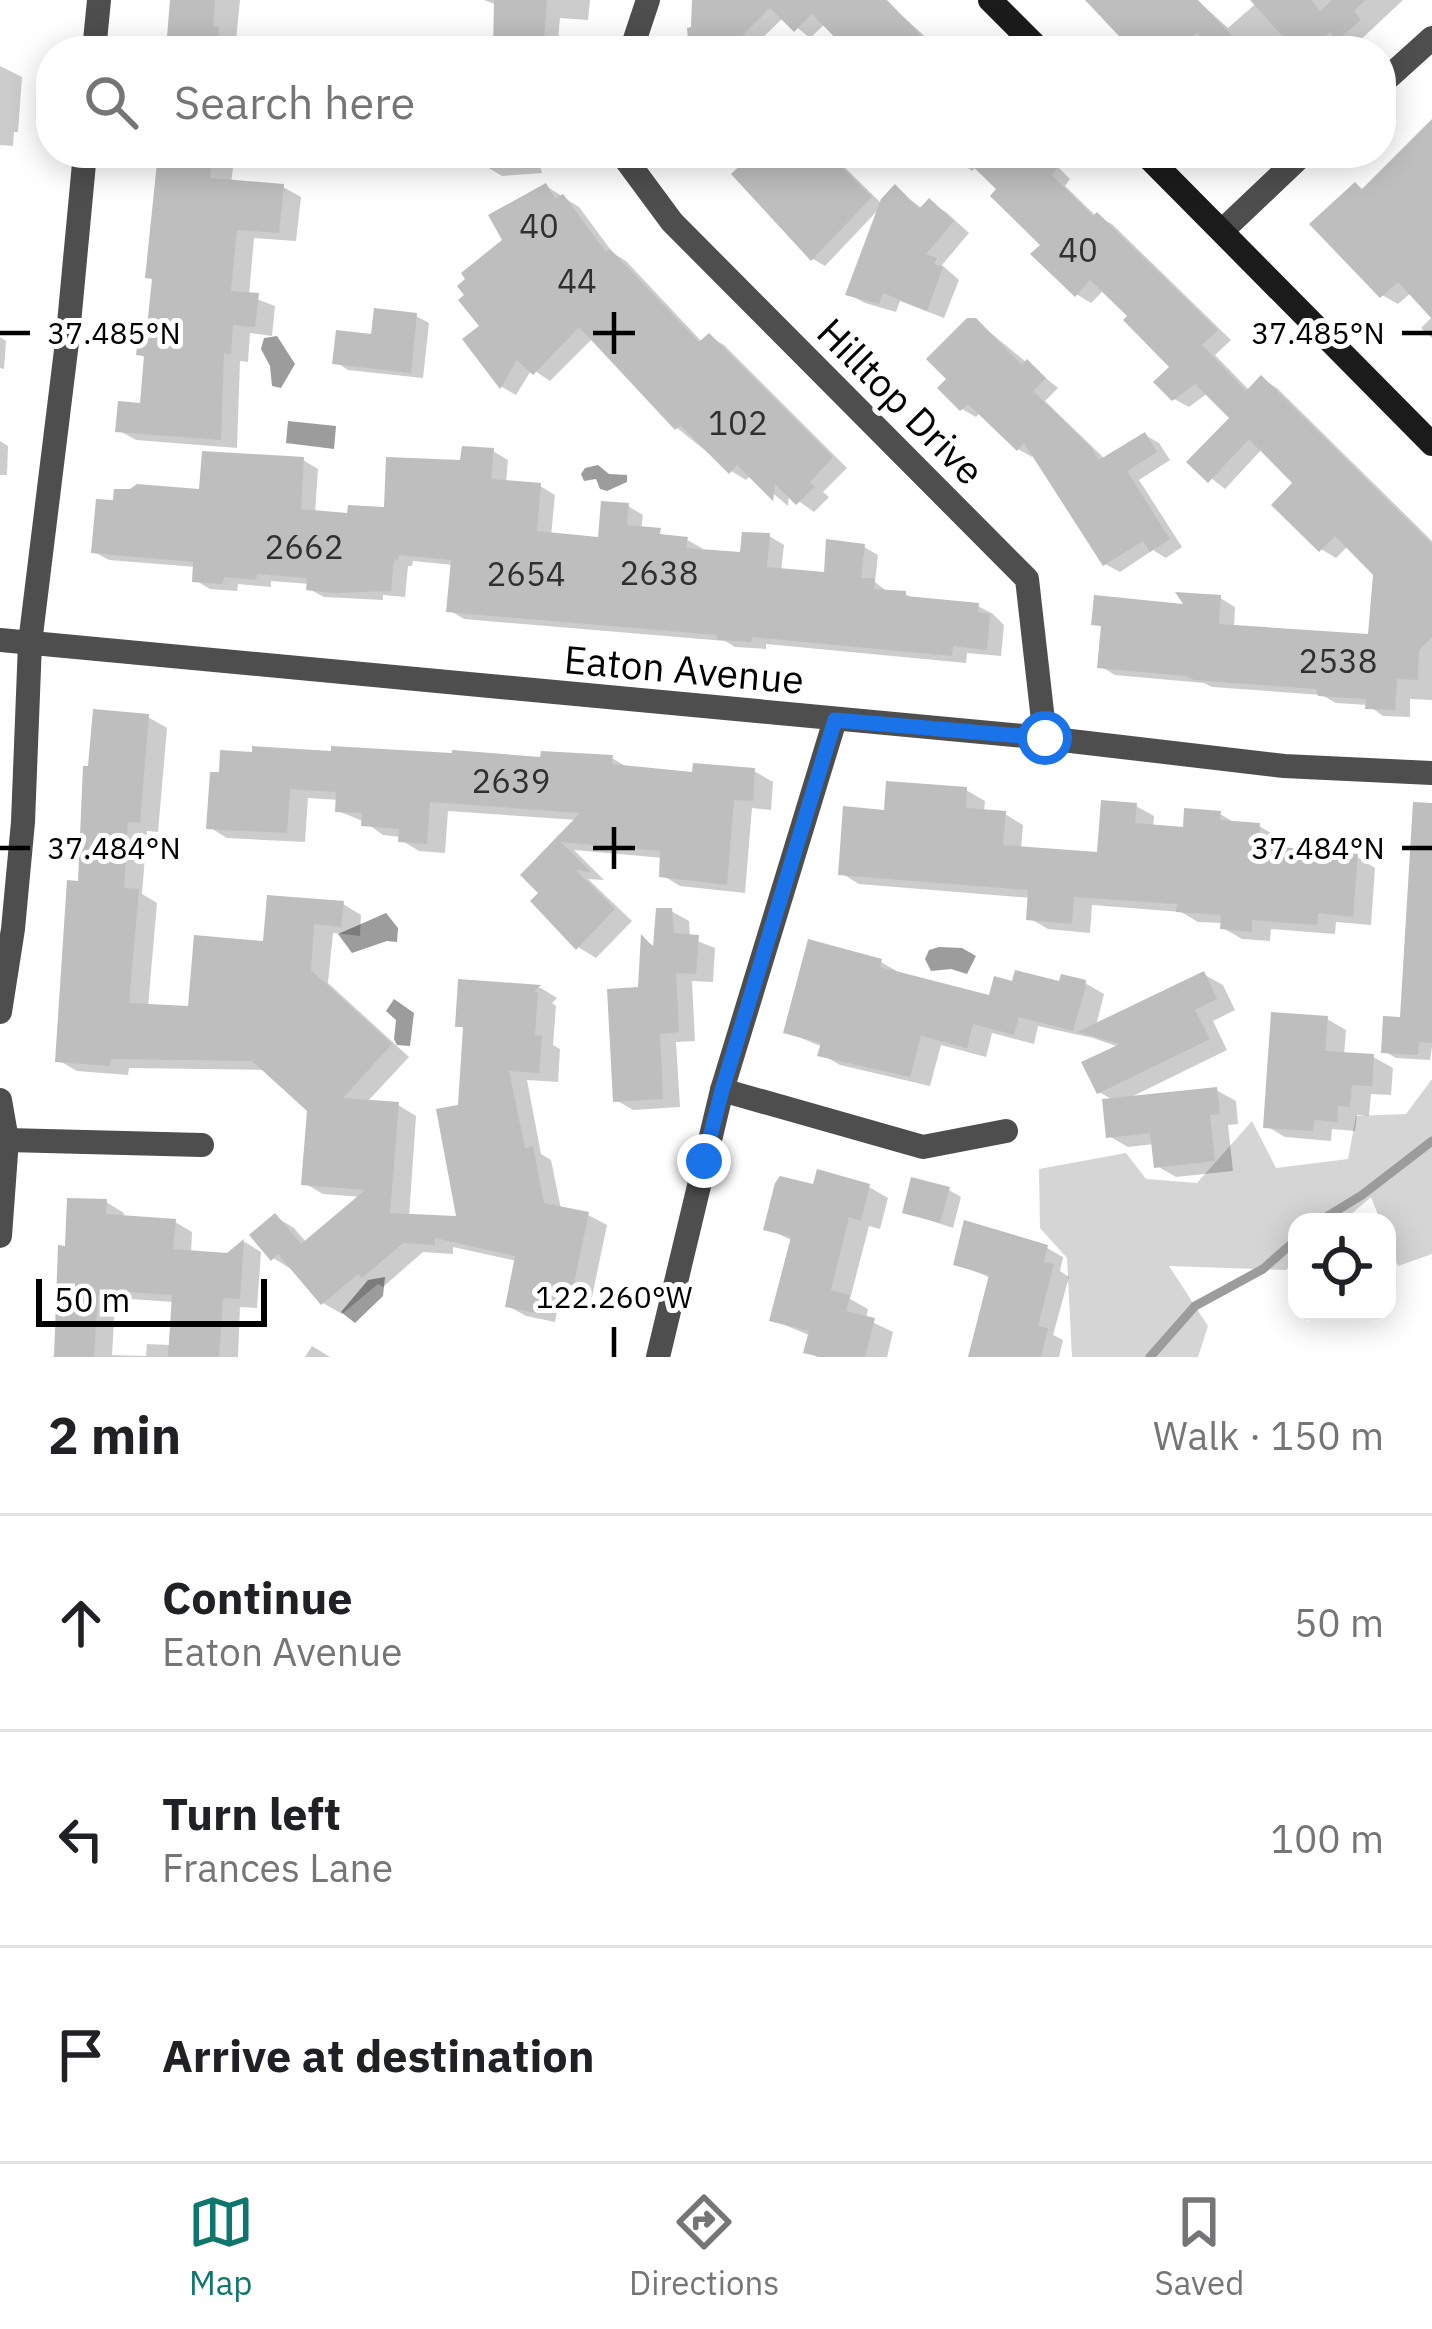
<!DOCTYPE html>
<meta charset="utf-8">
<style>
body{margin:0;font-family:"IBM Plex Sans",sans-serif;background:#f6f6f6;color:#202124}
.controls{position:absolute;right:36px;bottom:36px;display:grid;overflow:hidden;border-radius:24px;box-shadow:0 6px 30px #0003}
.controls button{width:108px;height:108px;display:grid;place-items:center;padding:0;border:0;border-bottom:3px solid #e0e0e0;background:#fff;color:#202124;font:60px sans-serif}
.scale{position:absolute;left:36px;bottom:30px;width:231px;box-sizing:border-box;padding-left:12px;border:6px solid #000;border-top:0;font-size:33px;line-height:42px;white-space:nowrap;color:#000;-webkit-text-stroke:9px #fff;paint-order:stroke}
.stop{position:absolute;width:36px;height:36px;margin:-27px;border:9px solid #1a73e8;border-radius:50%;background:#fff}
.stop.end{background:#1a73e8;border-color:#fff;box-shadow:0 3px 12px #0008}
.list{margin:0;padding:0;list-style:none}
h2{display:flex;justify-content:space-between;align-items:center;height:156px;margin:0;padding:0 48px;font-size:51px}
h2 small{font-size:39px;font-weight:400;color:#757577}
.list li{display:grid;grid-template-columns:78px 1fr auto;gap:36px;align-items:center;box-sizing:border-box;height:216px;padding:0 48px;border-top:3px solid #e0e0e0}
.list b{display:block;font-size:45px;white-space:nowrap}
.list p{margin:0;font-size:39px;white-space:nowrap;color:#757577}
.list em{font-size:39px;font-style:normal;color:#757577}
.icon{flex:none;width:66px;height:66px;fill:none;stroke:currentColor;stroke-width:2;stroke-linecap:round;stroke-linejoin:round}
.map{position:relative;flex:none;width:1432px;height:1357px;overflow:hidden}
.search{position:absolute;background:#fff;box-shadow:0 6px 30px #0003;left:36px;right:36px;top:36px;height:132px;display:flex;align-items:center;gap:30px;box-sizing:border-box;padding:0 42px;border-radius:48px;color:#757577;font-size:45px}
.sheet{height:804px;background:#fff}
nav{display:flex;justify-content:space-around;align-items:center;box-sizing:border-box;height:168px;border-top:3px solid #e0e0e0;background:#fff;font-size:33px;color:#757577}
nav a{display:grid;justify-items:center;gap:6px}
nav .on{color:#0f766e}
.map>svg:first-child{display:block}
</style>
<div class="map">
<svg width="1432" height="1357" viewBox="0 0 1432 1357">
<rect width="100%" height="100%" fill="#fff"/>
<!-- green -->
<path fill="#d5d5d5" d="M1432 1079V1254L1398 1266 1387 1237V1222H1381L1371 1197 1342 1222H1297V1261L1286 1270 1169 1266 1208 1326 1198 1357H1072L1067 1258 1040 1228 1039 1169 1126 1153 1146 1179 1197 1183 1252 1121 1276 1168 1348 1159 1356 1116 1406 1114Z"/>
<!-- water -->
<g fill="#9c9c9c">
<path d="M277 336 295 364 281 388 272 386 270 366 261 349 264 338Z"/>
<path d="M288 421 336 426 334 449 286 443Z"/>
<path d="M598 465 609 474 627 475V482L607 491 600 489 596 479 584 481 581 474 585 468Z"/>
<path d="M386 913 398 928 397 942 387 941 352 953 338 934Z"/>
<path d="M939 947 962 948 976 956 967 974 951 969 931 971 925 959 929 950Z"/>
<path d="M394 999 414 1013 410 1046 397 1045 394 1039 396 1020 386 1011Z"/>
<path d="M385 1277 383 1296 355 1323 341 1312 368 1280Z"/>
</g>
<!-- shadow -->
<g fill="#0003" fill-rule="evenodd">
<path d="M173 0H240L235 51H168Z"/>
<path d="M484 0H590L588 20 560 18 557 51H494L497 5Z"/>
<path d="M712 0H885L941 51H850L825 24 810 38 784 17 757 43 758 51H692Z"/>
<path d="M1088 0H1197L1228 28 1260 0H1403L1354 46 1344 41 1333 51H1136Z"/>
<path d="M0 66 22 77 18 132H14L13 146 0 145Z"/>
<path d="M1432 125V314L1412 292 1398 304 1382 295 1365 191Z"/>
<path d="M159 153H235L231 183 283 187 301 197 296 241 254 238 249 296 275 306 272 336 250 333 248 362 240 361 237 448 136 440 118 430 142 406 146 358 139 354 150 330Z"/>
<path d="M486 153H537L542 173 502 176 487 167Z"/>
<path d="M757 153H830L882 204 895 188 923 209 929 202 946 212 969 233 942 265 959 280 944 318 900 301 896 312 865 303 848 294 880 208 825 266 813 259Z"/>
<path d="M948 153H1044L1070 179 1065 186 1096 216 1112 224 1231 340 1215 355 1250 391 1262 379 1277 388 1432 541V700L1410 699V717L1383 716 1368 705 1336 703 1322 695 1212 687 1204 683 1115 675 1100 666 1104 628 1095 623 1189 608 1220 598 1235 607 1234 628 1370 637 1376 574 1348 546 1336 558 1321 549 1296 483 1263 448 1225 489 1191 462 1233 418 1208 393 1189 407 1174 399 1173 367 1131 316 1104 290 1091 303 1076 294 1001 189 977 166 972 171Z"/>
<path d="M546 186 579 207 613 253 626 261 703 343 709 336 724 345 847 468 823 492 829 497 814 512 789 494 788 506 751 475 746 480 731 471 677 428 593 338 550 381 532 369 516 395 502 387 466 339 483 327 506 241Z"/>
<path d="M416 316 429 323 423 378 348 370 336 362Z"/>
<path d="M1432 317V338L1421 328Z"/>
<path d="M976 321 1058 388 1045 401 1106 460 1145 435 1159 443 1170 460 1139 480 1182 547 1166 558 1153 550 1120 572 1105 564 1035 454 1032 457 1018 449 981 412 976 417 962 409 950 379Z"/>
<path d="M0 337 6 341 4 369 0 368Z"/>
<path d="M0 441 8 446 7 475H0Z"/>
<path d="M493 451 508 460 506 483 540 486 555 495 551 536 600 541 628 506 643 515 641 530 687 540 702 548 701 552 743 555 769 536 784 545 781 571 826 575 864 547 878 555 875 582 889 593 905 594 915 600 978 606 993 614 1004 625 1001 656 967 653 966 663 766 644V649L735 647 725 641 464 619 449 610 454 565 413 561 412 566H408L405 597 383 595V600L324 597 309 589 310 584 271 581V587L238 584 237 591 210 589 195 580 196 567 109 560 94 552 202 493 303 460 318 469 315 513 350 516 387 510 463 463Z"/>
<path d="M148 717 167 728 158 832 147 831 142 894 157 903 148 1007 190 1010 266 944 343 904 361 915 360 936 333 933 328 983 409 1057 367 1102 398 1105 416 1116 409 1217 460 1219 465 1029 458 1025 461 983 541 988 557 998 552 1003 556 1006 553 1045 560 1049 558 1082 527 1080 541 1154 551 1160 561 1209 588 1215 607 1225 592 1297 561 1290 555 1322 526 1316 508 1306 517 1261 453 1247V1254L423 1252 383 1287 378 1284 342 1314 323 1303 291 1269 273 1258 276 1217 294 1228 307 1243 362 1197 323 1194 304 1183 310 1110 266 1070 129 1068 128 1075 77 1071 58 1060 81 884Z"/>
<path d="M612 758 630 769 695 775 754 771 773 782 771 810 752 808 745 893 680 886 662 875 663 858 574 850 604 880 588 879 632 921 596 958 578 947 542 893 524 875 577 820 448 811 445 853 419 851 401 840V837L383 835 365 822 338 811 339 800 308 798 305 842 227 838 209 827 212 775Z"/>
<path d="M966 790 985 801 984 812 1005 814 1023 825 1021 849 1099 855 1136 806 1154 816 1153 828 1185 830 1220 814 1237 824 1259 826 1278 837 1277 850 1357 857 1375 868 1371 925 1336 922 1335 934 1271 929 1270 941 1242 939 1223 928V923L1198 922 1181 912 1092 905 1090 933 1048 929 1029 918 1031 898 859 884 841 873 887 813Z"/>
<path d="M1432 838V1047L1430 1060 1396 1058 1384 1051 1403 1020Z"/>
<path d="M671 911 689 921 690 938 715 948 713 982 692 981 695 1041 676 1042 680 1107 633 1110 616 1100 641 989 644 940 656 947Z"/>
<path d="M881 962 900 973 991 999 1085 983 1104 994 1096 1026 1203 974 1223 985 1235 1010 1213 1021 1227 1050 1127 1099 1216 1090 1236 1101 1238 1124 1228 1125 1233 1171 1176 1177 1157 1166 1154 1144 1128 1147 1109 1136 1115 1101 1099 1092 1119 1047 1093 1038 1038 1026 1034 1044 992 1033 986 1057 941 1045 930 1086 840 1065 821 1054 823 1047 786 1032Z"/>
<path d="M1327 1019 1346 1030 1344 1055 1373 1057 1393 1068 1391 1095 1371 1094 1369 1116 1357 1115 1355 1131 1332 1129 1331 1141 1285 1137 1266 1126Z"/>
<path d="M869 1187 888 1198 880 1229 869 1226 850 1299 868 1309 866 1319 893 1332 887 1357H817L807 1351 811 1336 773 1320 793 1241 766 1228 815 1188Z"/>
<path d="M949 1190 961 1197 953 1228 905 1212Z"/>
<path d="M106 1202 124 1213 123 1218 175 1222 192 1232 191 1254 228 1256 245 1242 261 1252 257 1308 240 1307 238 1357H51L57 1355 68 1249ZM130 1299 174 1302 171 1345 147 1344 146 1356 112 1355 115 1304H130Z"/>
<path d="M1047 1248 1063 1257 1060 1271 1069 1277 1053 1335 1063 1340 1059 1357H979L972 1353 991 1278 956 1264Z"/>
<path d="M312 1346 330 1357H305Z"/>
</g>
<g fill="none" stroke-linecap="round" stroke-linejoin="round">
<!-- stream -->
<g stroke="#9c9c9c" stroke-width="9">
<path d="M1318 1222 1362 1195 1432 1141"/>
<path d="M1150 1357 1195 1306 1263 1269 1297 1239"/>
</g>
</g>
<!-- building -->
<g fill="#bebebe">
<path d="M170 0H215L213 26 219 27 218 51 166 49Z"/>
<path d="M494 0H547L543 51H493Z"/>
<path d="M692 0H887L936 51H848L812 14 794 32 770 8 727 51H689L687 28 691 27Z"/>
<path d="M1085 0H1198L1234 38 1221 51H1214L1197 33 1178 51H1133Z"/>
<path d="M1250 0H1311L1320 11 1332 0H1366L1354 11 1361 20 1337 40 1330 32 1309 51H1296Z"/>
<path d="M1432 119V319L1398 282 1380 298 1309 224 1355 182 1362 189Z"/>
<path d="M158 153H212L210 178 284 184 279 233 237 230 231 291 259 293 255 327 233 325 231 354 224 353 221 440 115 432 118 401 140 403 144 356 136 355 139 326 147 327 152 279 145 278Z"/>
<path d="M753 153H827L872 197 811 261 731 174Z"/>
<path d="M959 153H1004L1018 167 1032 153H1040L1057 169 1052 175 1093 216 1097 212 1218 330 1202 345 1246 391 1261 375 1432 544V637L1419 650 1418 680 1397 679 1395 710 1365 709 1366 699 1318 696 1316 689 1194 680 1186 676 1097 668 1101 626 1091 625 1094 595 1183 604 1175 592 1221 595 1219 624 1368 634 1373 575 1335 536 1319 552 1271 505 1292 483 1249 439 1208 483 1186 462 1229 418 1195 384 1172 401 1153 382 1169 367 1123 320 1127 316 1090 280 1075 297 1030 254 1040 245 990 196 996 189Z"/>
<path d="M546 183 555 199 563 194 606 252 610 249 699 342 709 333 833 457 810 482 815 487 796 505 775 484 773 501 737 465 729 474 680 425 675 430 579 327 533 375 517 360 500 389 462 339 479 326 458 300 464 295 457 286 465 279 461 273 502 240 488 215Z"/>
<path d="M895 184 919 209 929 198 954 221 926 254 937 258 934 264 943 267 927 311 883 293 879 304 845 295 881 199Z"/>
<path d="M374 308 417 313 411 373 332 364 336 330 371 334Z"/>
<path d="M967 318H976L1022 365 1027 359 1046 378 1033 391 1091 447 1099 460 1145 432 1157 452 1127 471 1170 539 1150 552 1143 541 1103 566 1024 443 1017 451 968 404 960 411 937 388 946 379 926 359Z"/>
<path d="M462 446 494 448 491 479 541 483 537 531 598 537 601 501 629 503 627 525 661 528 660 534 688 537 686 548 740 552 742 532 770 533 767 567 824 572 826 539 865 544 861 578H875L874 589 906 591V596L979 603 978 612 990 614 987 650 953 646 952 656 752 637 751 642 717 640V635L446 612 451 560 399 555 398 560 394 559 391 591 330 593 306 590 307 578 257 574 256 580 224 577 223 584 192 582 193 562 91 553 96 499 113 500 114 489H130L137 484 199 489 202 451 304 457 301 509 347 513 348 505 384 507 386 457 460 460Z"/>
<path d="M93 709 149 714 140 823 128 822 124 888 139 889 129 1003 188 1006 194 935 263 941 267 895 344 901 341 927 314 924 311 970 392 1044 343 1098 399 1102 390 1213 456 1216 436 1109 458 1105 463 1027H455L458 979 541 985 534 992H538L535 1035 542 1036 539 1073 509 1071 525 1148 533 1146 544 1203 589 1212 573 1288 543 1282 536 1313 505 1307 515 1256 435 1238V1245L403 1243 362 1278 358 1274 321 1305 278 1254 271 1261 249 1235 275 1213 301 1244 365 1190 301 1185 307 1111 252 1061 111 1059 110 1066 55 1062 67 880 78 881 83 766H88Z"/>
<path d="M252 746 331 751V746L452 753V750L540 757 541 751 613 755 612 764 692 772 693 763 755 768 753 801 734 800 727 885 659 877 660 851 561 842 591 872 576 870 615 909 576 950 530 901 538 893 520 875 580 813 430 802 427 844 398 842 399 829 361 826 362 813 335 812 336 792 290 789 287 833 206 829 210 772H219L220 750 252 752Z"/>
<path d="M886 781 967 787 966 808 1006 811 1003 845 1097 852 1101 800 1137 803 1135 823 1183 827 1184 808 1221 811 1220 820 1260 823 1258 845 1358 854 1353 917 1318 913 1317 925 1252 920V932L1220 929 1221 915 1176 912 1177 904 1074 897 1072 924 1026 920 1028 890 838 875 843 806 884 810Z"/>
<path d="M1413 802 1432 803V1043L1419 1042 1418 1055 1381 1053 1383 1016 1400 1017Z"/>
<path d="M656 908H672L674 933 699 935 696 974 676 973 679 1032 660 1034 663 1099 613 1102 607 989 638 987 641 934 653 947Z"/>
<path d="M808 939 882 959 880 967 989 995 994 976 1012 981 1015 970 1059 981 1061 974 1086 980 1085 989 1073 1031 1019 1017 1014 1035 973 1024 967 1048 921 1036 910 1077 817 1056 821 1043 783 1033Z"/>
<path d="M1204 971 1217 999 1195 1010 1210 1039 1097 1094 1081 1062 1120 1044 1077 1032Z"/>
<path d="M1271 1012 1328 1016 1325 1051 1374 1054 1372 1086 1352 1085 1350 1107 1338 1106 1337 1122 1314 1120 1313 1131 1263 1128Z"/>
<path d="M1217 1087 1220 1114 1210 1115 1215 1161 1154 1168 1150 1133 1106 1138 1102 1099Z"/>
<path d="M817 1169 870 1184 861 1221 849 1217 831 1290 850 1295 846 1311 875 1318 865 1357H821L803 1353 809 1331 769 1321 791 1237 763 1230 775 1183 780 1176 813 1184Z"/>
<path d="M911 1177 950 1187 940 1223 902 1213Z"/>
<path d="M67 1198 107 1199 106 1214 176 1219 173 1249 227 1253 244 1239 240 1299 223 1298 219 1357H168L172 1295 113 1291V1296L98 1295 94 1357H54L58 1245 65 1246Z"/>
<path d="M964 1220 1048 1245 1044 1262 1054 1264 1038 1326 1048 1328 1041 1357H968L989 1275 953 1265Z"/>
</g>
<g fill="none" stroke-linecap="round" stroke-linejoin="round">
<!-- street -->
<g stroke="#4e4e4e" stroke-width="24">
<path d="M94 51 99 0"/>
<path d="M631 51 648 0"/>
<path d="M1381 84 1432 38"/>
<path d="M621 153 672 222 1027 579 1045 738"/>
<path d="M1222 231 1304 153"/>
<path d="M0 640 1045 738 1284 766 1432 773"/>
<path d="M0 1012 13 929 23 822 30 643 68 334 85 153"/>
<path d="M722 1090 923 1147 1006 1131"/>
<path d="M0 1100 7 1140 0 1236"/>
<path d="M7 1140 202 1145"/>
<path d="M658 1357 722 1090 835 720"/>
</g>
<!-- secondary -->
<g stroke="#1b1b1b" stroke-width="24">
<path d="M990 0 1041 51"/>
<path d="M1144 153 1432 444"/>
</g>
</g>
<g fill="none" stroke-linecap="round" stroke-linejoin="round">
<!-- route -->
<path stroke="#1a73e8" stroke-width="15" d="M704 1161 722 1090 835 720 1045 738"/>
</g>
<!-- ticks -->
<path fill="none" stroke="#000" stroke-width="4.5" d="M614 312V354M0 333H30M593 333H635M1402 333H1432M614 827V869M0 848H30M593 848H635M1402 848H1432M614 1327V1357"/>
<g text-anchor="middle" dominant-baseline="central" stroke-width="10" stroke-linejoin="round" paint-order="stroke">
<!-- number labels -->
<g font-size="33" fill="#303030">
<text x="539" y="225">40</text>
<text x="1078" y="249">40</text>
<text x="577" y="280">44</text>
<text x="738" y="422">102</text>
<text x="304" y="546">2662</text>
<text x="659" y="572">2638</text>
<text x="526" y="573">2654</text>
<text x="1338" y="660">2538</text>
<text x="511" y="780">2639</text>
</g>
<!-- street labels -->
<g font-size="39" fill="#000" stroke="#fff">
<text transform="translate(901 401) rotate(45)">Hilltop Drive</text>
<text transform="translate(684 669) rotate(5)">Eaton Avenue</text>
</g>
</g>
<g font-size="30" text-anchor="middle" fill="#000" stroke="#fff" stroke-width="10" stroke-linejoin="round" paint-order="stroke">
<text x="114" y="344">37.485°N</text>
<text x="1318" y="344">37.485°N</text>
<text x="114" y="859">37.484°N</text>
<text x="1318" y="859">37.484°N</text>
<text x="614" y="1308">122.260°W</text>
</g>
</svg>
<div class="controls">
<button><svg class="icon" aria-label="locate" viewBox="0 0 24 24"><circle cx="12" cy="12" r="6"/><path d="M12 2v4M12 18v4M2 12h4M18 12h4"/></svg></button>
</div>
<div class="scale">50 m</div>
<div class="stop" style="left:1045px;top:738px"></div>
<div class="stop end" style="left:704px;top:1161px"></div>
<div class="search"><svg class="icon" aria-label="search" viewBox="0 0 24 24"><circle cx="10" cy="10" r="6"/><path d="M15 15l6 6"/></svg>Search here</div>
</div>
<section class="sheet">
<h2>2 min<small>Walk · 150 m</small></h2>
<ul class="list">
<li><svg class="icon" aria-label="ahead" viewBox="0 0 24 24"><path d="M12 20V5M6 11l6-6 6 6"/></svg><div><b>Continue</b><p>Eaton Avenue</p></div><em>50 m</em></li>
<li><svg class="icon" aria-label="left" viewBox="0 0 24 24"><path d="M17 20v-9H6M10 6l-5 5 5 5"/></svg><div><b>Turn left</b><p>Frances Lane</p></div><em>100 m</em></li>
<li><svg class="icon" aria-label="arrive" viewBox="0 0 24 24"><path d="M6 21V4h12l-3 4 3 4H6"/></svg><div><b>Arrive at destination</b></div></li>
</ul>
</section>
<nav>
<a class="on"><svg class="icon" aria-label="map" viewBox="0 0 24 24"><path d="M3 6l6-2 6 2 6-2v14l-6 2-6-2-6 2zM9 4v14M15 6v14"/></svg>Map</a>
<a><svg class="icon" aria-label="directions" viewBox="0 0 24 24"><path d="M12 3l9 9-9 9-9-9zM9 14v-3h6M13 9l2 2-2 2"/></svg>Directions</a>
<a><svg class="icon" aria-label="saved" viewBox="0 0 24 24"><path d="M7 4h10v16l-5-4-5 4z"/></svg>Saved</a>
</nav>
